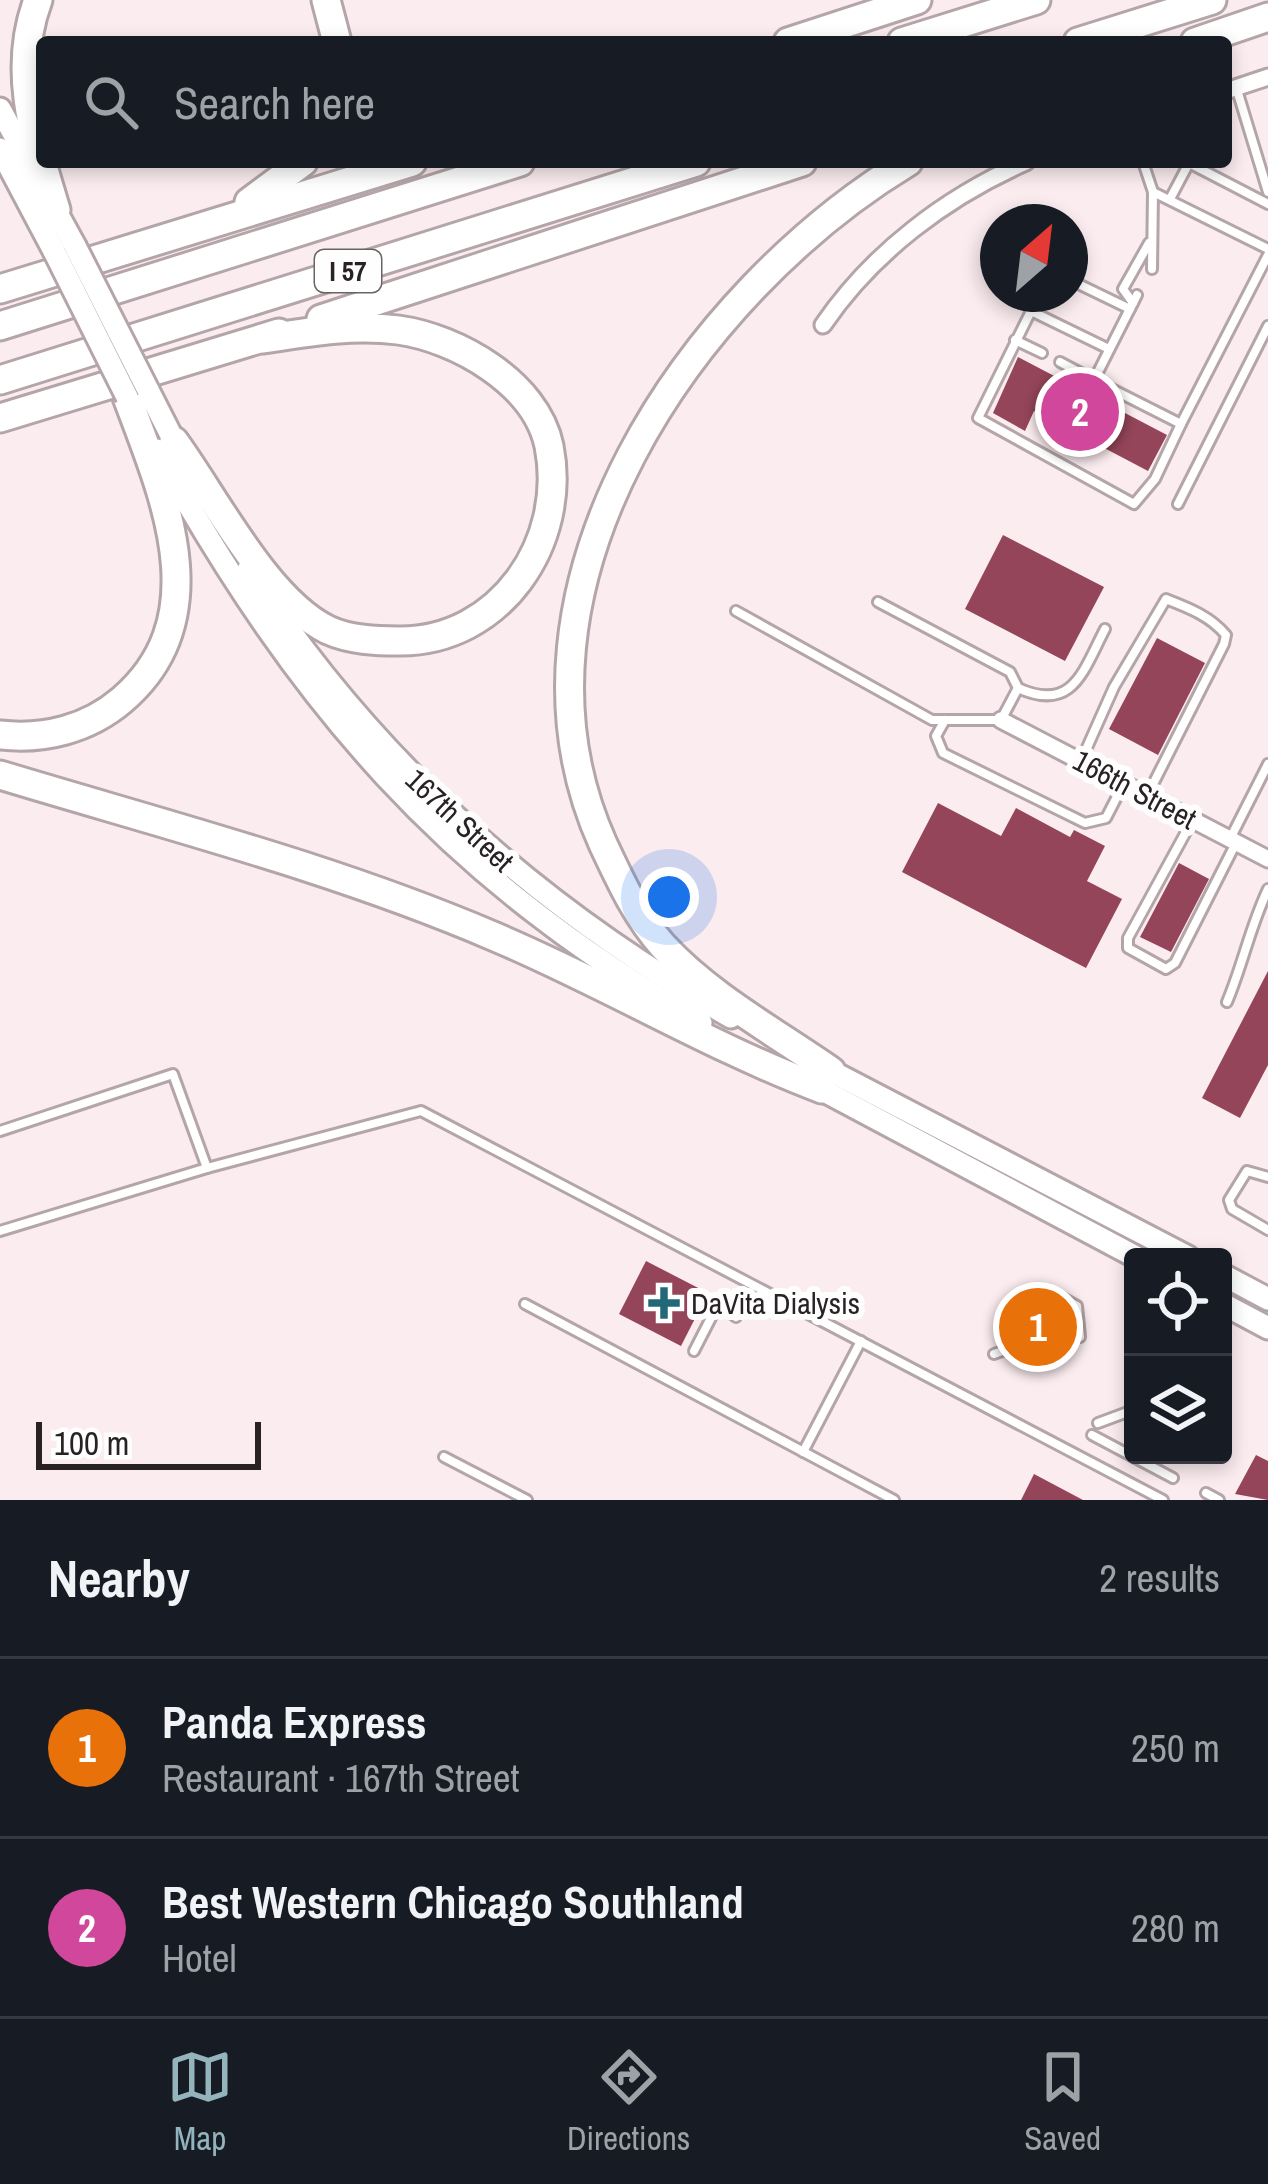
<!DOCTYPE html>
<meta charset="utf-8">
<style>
body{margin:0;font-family:"Archivo Narrow",sans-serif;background:#242831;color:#f1f3f6}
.controls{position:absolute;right:36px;bottom:36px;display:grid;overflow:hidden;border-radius:12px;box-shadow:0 6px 18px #0003}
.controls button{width:108px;height:108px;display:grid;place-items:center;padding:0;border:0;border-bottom:3px solid #363941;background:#171b24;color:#f1f3f6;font:60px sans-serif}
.compass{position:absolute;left:980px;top:204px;width:108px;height:108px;border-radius:50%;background:#171b24;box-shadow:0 6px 18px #0003;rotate:28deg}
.scale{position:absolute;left:36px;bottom:30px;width:225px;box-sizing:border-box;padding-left:12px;border:6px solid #282223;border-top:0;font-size:33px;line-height:42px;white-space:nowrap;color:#282223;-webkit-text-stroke:9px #fefefe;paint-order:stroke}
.you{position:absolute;left:669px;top:897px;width:42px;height:42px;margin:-30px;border:9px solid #fff;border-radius:50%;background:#1a73e8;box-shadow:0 0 0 18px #1a73e833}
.badge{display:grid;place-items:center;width:78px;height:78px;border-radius:50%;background:#94b4bd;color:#fff;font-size:39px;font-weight:700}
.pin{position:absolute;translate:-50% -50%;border:6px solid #fff;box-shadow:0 3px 12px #0006}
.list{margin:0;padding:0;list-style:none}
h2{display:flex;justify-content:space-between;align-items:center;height:156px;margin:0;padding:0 48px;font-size:51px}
h2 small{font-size:39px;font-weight:400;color:#9ea1a6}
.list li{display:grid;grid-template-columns:78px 1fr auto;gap:36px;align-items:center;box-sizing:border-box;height:180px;padding:0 48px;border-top:3px solid #363941}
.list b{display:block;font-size:45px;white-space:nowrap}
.list p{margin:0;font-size:39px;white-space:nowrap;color:#9ea1a6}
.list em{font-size:39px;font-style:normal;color:#9ea1a6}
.icon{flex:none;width:66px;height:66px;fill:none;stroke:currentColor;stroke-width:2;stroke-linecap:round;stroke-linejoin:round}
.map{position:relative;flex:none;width:1268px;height:1500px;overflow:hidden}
.search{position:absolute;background:#171b24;box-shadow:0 6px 18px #0003;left:36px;right:36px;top:36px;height:132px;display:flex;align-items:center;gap:30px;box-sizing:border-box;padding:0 42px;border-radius:12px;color:#9ea1a6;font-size:45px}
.sheet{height:516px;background:#171b24}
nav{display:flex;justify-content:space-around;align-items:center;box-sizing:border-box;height:168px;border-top:3px solid #363941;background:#171b24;font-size:33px;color:#9ea1a6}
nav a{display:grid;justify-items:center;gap:6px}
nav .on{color:#94b4bd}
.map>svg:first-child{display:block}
</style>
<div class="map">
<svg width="1268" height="1500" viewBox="0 0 1268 1500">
<rect width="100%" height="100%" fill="#fbecef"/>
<!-- building -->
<g fill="#944559">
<path d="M1018 357 1167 435 1148 471 1034 411 1025 431 993 413Z"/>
<path d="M1003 535 1104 587 1065 661 965 609Z"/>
<path d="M1157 638 1205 663 1158 755 1109 729Z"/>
<path d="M938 803 1001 836 1016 808 1070 837 1074 830 1105 846 1087 881 1122 899 1086 968 902 872Z"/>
<path d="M1179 863 1209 879 1171 952 1140 937Z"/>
<path d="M1268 971V1065L1240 1118 1202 1098Z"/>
<path d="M646 1261 708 1293 681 1346 619 1314Z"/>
<path d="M1043 1304 1059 1313 1038 1352 1019 1342Z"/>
<path d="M1256 1455 1268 1461V1500L1235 1494Z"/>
<path d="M1034 1474 1083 1500H1021Z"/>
</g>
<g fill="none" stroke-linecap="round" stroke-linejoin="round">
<defs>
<g id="service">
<path d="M1237 90 1268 192"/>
<path d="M1143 162 1153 192 1152 269"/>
<path d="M1153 192 1268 249"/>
<path d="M1170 199 1189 163 1268 204"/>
<path d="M1070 280 1130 309"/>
<path d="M1137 295 1094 380 1181 424 1268 255"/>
<path d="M1133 303 1123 289 1149 243"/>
<path d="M1031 311 1040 294"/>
<path d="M1015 340 1042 353"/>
<path d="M1109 349 1031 311 978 418 1134 504 1155 479 1181 424"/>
<path d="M1060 362 1094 380"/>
<path d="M1178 504 1268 326"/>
<path d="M736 611 932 720H1001L1018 688 1010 672 878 602"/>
<path d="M1018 688C1073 713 1083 671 1105 629"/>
<path d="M945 720 936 736 943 753 1085 823 1106 818 1123 785"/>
<path d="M1081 761 1114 687 1166 599C1189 608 1210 616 1226 635L1224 644 1148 794"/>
<path d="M1192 821 1128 938V948L1166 969 1175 963 1236 843"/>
<path d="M1231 837 1268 764"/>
<path d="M1227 1002C1243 964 1250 927 1268 889"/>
<path d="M0 1131 173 1074 207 1168 421 1111 1163 1500"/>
<path d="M1268 1177 1247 1171 1229 1200 1232 1209 1268 1230"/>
<path d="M0 1231 207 1168"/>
<path d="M525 1304 894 1500"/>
<path d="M694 1351 713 1314 727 1310 736 1317"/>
<path d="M994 1354 1005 1350 1032 1302 1048 1290 1077 1306 1080 1337"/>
<path d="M1098 1423 1133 1410"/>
<path d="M1092 1435 1173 1478"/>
<path d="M803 1452 861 1341"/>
<path d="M444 1457 527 1500"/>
<path d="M1206 1493 1219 1500"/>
</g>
<g id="minor">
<path d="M1226 91 1268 77"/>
<path d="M823 325C872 253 946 197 1026 162"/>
<path d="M1001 720 1268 859"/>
</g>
<g id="secondary">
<path d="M0 109 75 246"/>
<path d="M0 149 55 253"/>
<path d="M148 390 181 455"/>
<path d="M157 450C300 706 444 875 701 1023"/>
<path d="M248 570C371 759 535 906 731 1017"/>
<path d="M821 1066 1188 1257"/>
<path d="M813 1085 1136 1257"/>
<path d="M1223 1275 1268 1299"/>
<path d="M1223 1304 1268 1328"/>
</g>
<g id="motorway">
<path d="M38 0C11 71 35 140 56 210"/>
<path d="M326 0 337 42"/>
<path d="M788 42 917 0"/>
<path d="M902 42 1036 0"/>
<path d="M1078 42 1212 0"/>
<path d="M1195 42 1268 17"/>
<path d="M249 202 303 162"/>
<path d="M0 289 412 162"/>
<path d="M321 319 802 162"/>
<path d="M0 326 520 162"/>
<path d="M0 380 696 162"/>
<path d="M0 418 279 333"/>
<path d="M174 441C215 497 266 600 328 630 350 640 376 641 399 641 500 642 568 542 549 446 536 383 457 338 398 330 353 324 308 332 263 339"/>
<path d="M0 735C44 740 88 729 122 700 219 617 163 494 127 397"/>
<path d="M0 775C165 825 334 868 493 936 605 983 708 1046 822 1089"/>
<path d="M831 1071C775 1032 709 996 663 946 636 916 620 880 603 844 487 587 693 292 908 162"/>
</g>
</defs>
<!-- service casing -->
<use href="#service" stroke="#b4a6a8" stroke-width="14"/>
<!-- minor casing -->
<use href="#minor" stroke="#b4a6a8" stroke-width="21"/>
<!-- secondary casing -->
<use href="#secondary" stroke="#b4a6a8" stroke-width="27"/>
<!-- motorway casing -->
<use href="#motorway" stroke="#b4a6a8" stroke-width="33"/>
<!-- service -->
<use href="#service" stroke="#fff" stroke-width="8"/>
<!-- minor -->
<use href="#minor" stroke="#fff" stroke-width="15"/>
<!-- secondary -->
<use href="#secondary" stroke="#fff" stroke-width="21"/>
<!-- motorway -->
<use href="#motorway" stroke="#fff" stroke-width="27"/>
<defs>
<g id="secondary-bridge">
<path d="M75 246 148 390"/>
<path d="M55 253 127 397"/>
</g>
</defs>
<!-- secondary-bridge casing -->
<use href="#secondary-bridge" stroke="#b4a6a8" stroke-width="27" stroke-linecap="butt"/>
<!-- secondary-bridge -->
<use href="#secondary-bridge" stroke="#fff" stroke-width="21"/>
</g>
<!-- markers -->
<path fill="#236878" stroke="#fefefe" stroke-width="4.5" d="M658 1285h12v12h12v12h-12v12h-12v-12h-12v-12h12z"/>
<g text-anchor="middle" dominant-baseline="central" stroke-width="12" stroke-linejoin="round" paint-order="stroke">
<!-- shield labels -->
<rect fill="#fefefe" stroke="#686465" stroke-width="3" x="315" y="250" width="66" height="42" rx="9"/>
<g font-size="27" font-weight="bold" fill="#282223">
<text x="348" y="271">I 57</text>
</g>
<!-- street labels -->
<g font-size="30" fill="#282223" stroke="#fefefe">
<text transform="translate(1135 789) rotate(28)">166th Street</text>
<text transform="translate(460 820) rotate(43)">167th Street</text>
</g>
<!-- poi labels -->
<g font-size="30" fill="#282223" stroke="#fefefe" text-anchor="start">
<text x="691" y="1303">DaVita Dialysis</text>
</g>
</g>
</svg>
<div class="controls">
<button><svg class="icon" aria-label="locate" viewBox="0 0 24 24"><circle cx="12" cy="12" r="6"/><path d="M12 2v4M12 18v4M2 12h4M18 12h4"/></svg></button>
<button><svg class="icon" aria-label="layers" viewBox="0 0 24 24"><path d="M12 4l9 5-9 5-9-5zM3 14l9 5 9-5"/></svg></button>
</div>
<svg class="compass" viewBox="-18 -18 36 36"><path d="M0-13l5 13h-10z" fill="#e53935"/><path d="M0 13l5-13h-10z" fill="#9ea1a6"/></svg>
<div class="scale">100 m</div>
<div class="you"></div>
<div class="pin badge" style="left:1038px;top:1327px;background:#e8710a">1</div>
<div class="pin badge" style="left:1080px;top:412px;background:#d1479c">2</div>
<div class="search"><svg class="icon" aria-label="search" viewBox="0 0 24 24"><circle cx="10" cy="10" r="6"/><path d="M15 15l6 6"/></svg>Search here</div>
</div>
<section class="sheet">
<h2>Nearby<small>2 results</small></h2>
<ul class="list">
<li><span class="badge" style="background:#e8710a">1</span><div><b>Panda Express</b><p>Restaurant · 167th Street</p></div><em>250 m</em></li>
<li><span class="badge" style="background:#d1479c">2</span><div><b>Best Western Chicago Southland</b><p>Hotel</p></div><em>280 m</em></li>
</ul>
</section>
<nav>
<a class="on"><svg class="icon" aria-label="map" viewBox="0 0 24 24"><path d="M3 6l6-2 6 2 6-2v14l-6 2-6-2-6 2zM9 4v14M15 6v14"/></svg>Map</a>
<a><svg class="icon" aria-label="directions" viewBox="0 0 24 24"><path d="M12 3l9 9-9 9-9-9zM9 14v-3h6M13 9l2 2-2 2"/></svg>Directions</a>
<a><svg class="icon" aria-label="saved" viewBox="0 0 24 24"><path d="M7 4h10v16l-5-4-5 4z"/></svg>Saved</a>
</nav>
